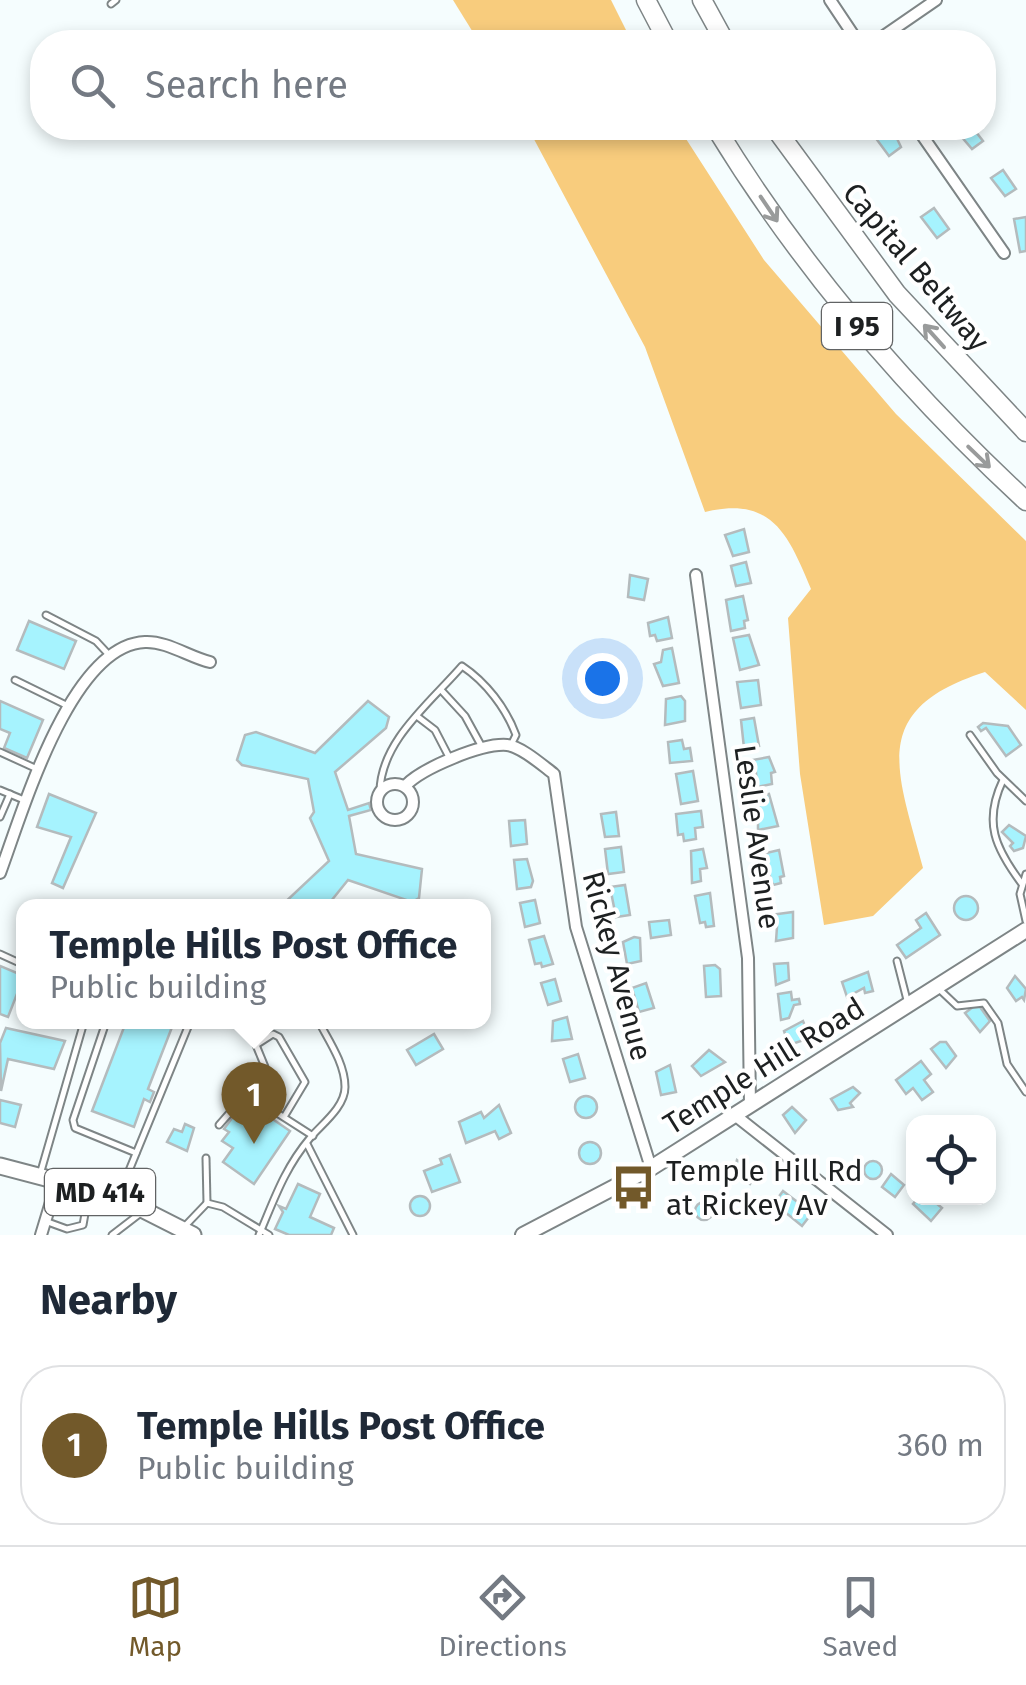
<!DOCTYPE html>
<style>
body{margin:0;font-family:"Fira Sans",sans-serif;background:#f2f2f3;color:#1f2937}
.controls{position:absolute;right:30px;bottom:30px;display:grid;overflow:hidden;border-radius:20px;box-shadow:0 5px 15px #0003}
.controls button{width:90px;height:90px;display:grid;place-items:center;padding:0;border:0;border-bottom:2px solid #e0e1e3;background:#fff;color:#1f2937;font:50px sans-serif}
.you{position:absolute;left:602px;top:678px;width:35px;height:35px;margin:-25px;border:8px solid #fff;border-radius:50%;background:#1a73e8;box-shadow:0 0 0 15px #1a73e833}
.badge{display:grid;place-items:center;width:65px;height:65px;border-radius:50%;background:#72592a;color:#fff;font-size:32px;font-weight:700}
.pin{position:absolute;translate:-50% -82px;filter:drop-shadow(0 2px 5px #0008)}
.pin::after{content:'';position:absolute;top:52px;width:35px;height:30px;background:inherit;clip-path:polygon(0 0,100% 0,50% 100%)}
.popup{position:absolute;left:16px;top:899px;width:475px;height:130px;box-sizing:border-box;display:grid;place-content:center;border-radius:20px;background:#fff;filter:drop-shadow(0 2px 8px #0005);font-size:32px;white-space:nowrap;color:#747a83}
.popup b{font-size:38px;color:#1f2937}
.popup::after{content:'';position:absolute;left:50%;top:100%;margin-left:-20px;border:20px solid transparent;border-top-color:#fff}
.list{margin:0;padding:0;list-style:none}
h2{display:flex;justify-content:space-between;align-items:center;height:130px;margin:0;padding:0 40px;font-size:42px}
h2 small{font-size:32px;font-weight:400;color:#747a83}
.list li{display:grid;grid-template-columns:65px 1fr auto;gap:30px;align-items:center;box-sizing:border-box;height:160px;margin:0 20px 20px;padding:0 20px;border:2px solid #e0e1e3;border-radius:40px}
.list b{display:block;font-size:38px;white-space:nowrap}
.list p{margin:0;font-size:32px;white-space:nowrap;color:#747a83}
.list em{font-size:32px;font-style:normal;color:#747a83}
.icon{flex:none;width:55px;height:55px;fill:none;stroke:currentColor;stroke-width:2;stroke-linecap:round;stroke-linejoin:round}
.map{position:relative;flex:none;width:1026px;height:1235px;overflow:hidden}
.search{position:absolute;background:#fff;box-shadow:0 5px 15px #0003;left:30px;right:30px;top:30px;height:110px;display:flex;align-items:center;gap:25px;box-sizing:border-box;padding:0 35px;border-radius:40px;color:#747a83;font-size:38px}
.sheet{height:310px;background:#fff}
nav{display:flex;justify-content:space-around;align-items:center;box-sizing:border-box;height:140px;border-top:2px solid #e0e1e3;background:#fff;font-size:28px;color:#747a83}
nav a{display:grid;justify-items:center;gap:5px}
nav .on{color:#72592a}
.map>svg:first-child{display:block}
</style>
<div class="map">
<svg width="1026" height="1235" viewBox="0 0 1026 1235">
<rect width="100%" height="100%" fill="#f5fdfe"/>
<!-- green -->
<g fill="#f8cc7d">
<path d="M453 0H611L632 42H479Z"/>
<path d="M528 128H679L764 260 896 414 1026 541V710L985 672C866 710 898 772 923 868L873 916 824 925 800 774 788 618 811 589C788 534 772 496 705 512L645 347Z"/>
</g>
<!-- building -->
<g fill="#a6f3fe" stroke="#b4bbbd" stroke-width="2.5">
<path d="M892 128 901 147 889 156 869 129Z"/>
<path d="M954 128H973L983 141 972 149Z"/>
<path d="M1003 170 1016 189 1005 196 991 178Z"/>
<path d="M934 208 949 229 937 238 921 217Z"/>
<path d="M1026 217V251L1020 252 1014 219Z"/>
<path d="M744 529 749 552 733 556 725 535Z"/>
<path d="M746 562 751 583 736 586 731 566Z"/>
<path d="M630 575 648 579 644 600 628 597Z"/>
<path d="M743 596 748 620 744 621 745 628 731 631 726 600Z"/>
<path d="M668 617 672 638 657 641 655 635 650 636 648 623Z"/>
<path d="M29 621 76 641 64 669 17 650Z"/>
<path d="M749 635 759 665 740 670 733 638Z"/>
<path d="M672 648 679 683 663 686 654 664 661 662 663 650Z"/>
<path d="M758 680 761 705 741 708 737 682Z"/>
<path d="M681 696 685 701V721L665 725 666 699Z"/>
<path d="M0 701 43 720 27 758 4 748 10 733 0 729Z"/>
<path d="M368 701 389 717 386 728 335 772 348 810 369 803 371 810 349 816 356 854 422 869 419 898 412 902 348 880 327 906H281L329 861 310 818 314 812 308 779 242 765 237 760 245 735 256 732 315 753Z"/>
<path d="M754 718 759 746 744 748 741 720Z"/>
<path d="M983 723 1008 726 1021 745 1006 756 986 728 981 731 978 727Z"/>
<path d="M682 740 684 749 690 748 692 761 670 763 668 742Z"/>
<path d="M769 757 775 772 771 773 772 784 757 787 756 773 749 774 747 761Z"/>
<path d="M693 771 698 801 681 804 676 774Z"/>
<path d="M49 794 96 813 63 888 52 883 71 837 37 827Z"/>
<path d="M769 794 778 826 758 830V796Z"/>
<path d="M701 811 703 827 695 828 696 839 684 841 683 834 678 835 676 814Z"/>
<path d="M616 812 619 836 605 837 601 814Z"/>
<path d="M525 820 527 844 511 846 509 821Z"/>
<path d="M1009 825 1026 836 1023 848 1014 851 1010 846 1013 843 1002 832Z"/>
<path d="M621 847 624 872 608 874 605 849Z"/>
<path d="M703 849 707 868 700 869 701 881 692 883 691 851Z"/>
<path d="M779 850 784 876 780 877 781 883 773 885 762 854Z"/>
<path d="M527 859 533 881 531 887 517 889 514 860Z"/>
<path d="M625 885 630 915 616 917 610 887Z"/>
<path d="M710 893 714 926 706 927 705 922 700 923 695 896Z"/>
<circle cx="966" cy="908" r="12"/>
<path d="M535 900 540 923 525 927 520 903Z"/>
<path d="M793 912V938L776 941 777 927H772L770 915Z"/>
<path d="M926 913 940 935 906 958 897 945 921 928 916 920Z"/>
<path d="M669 920 671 935 651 938 649 922Z"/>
<path d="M544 936 553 964 542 967 541 963 535 964 529 940Z"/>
<path d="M634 937 640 938 641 961 627 964 623 942Z"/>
<path d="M788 963 789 980 776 985 774 964Z"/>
<path d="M715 965 720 969 721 996 706 997 704 966Z"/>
<path d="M0 966 24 976 8 1017 0 1014Z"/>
<path d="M868 972 873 991 865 993 864 988 847 997 842 982Z"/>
<path d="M1015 976 1026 989 1024 1000 1022 997 1016 1001 1007 988Z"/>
<path d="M555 979 561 1001 548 1005 541 983Z"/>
<path d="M646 983 654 1008 639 1012 632 988Z"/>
<path d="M791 992 792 1000 799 999 800 1004 794 1005 789 1018 781 1020 778 994Z"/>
<path d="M973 1007H980L990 1021 980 1032 965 1013Z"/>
<path d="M567 1017 572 1039 552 1041 553 1021Z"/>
<path d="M803 1021 810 1038 789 1045 784 1031Z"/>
<path d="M126 1022H174L148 1089 154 1092 150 1102 144 1099 134 1127 92 1111Z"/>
<path d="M6 1028 65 1041 54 1069 8 1059 1 1091 0 1043Z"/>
<path d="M434 1034 443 1049 416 1065 407 1050Z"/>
<path d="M940 1042H946L956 1056 946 1068 931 1049Z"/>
<path d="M709 1050 725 1062 701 1076 692 1066Z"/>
<path d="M578 1054 585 1078 570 1082 563 1059Z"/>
<path d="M921 1061 931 1074 924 1080 933 1092 922 1100 913 1088 906 1094 896 1080Z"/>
<path d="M670 1065 676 1092 661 1095 656 1072Z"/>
<path d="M853 1087 860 1093 850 1103 853 1107 838 1110 831 1099Z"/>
<circle cx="586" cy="1107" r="11"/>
<path d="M0 1100 21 1105 15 1127 0 1123Z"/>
<path d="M245 1100 290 1131 254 1184 223 1162 233 1148 222 1141 229 1132 224 1129Z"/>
<path d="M499 1105 511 1133 499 1139 495 1131 466 1143 459 1122 481 1112 484 1118Z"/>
<path d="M792 1107 806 1120 795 1133 783 1115Z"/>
<path d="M185 1124 194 1128 187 1151 167 1142 174 1129 182 1132Z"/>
<circle cx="590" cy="1153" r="11"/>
<path d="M450 1155 460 1182 432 1192 424 1171 442 1164 440 1159Z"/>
<path d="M737 1160 758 1173 750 1184 734 1171Z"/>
<circle cx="873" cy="1170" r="9"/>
<path d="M891 1174 904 1185 895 1197 882 1187Z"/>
<path d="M298 1184 320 1194 310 1217 334 1228 331 1235H289L275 1229 283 1212 279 1206 286 1209Z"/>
<path d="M783 1191 812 1213 802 1226 774 1203Z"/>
<circle cx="420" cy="1206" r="10"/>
<path d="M918 1198H930L942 1208 931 1221 913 1204Z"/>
<circle cx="704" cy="1211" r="9"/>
</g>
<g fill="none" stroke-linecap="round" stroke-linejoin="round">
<defs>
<g id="lane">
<path d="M111 4 116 0"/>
<path d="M46 615 96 641 110 656"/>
<path d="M15 680 68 706"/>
<path d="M442 691 465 716 482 747"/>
<path d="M418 717 435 730 449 757"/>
<path d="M970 735 997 773 1026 801"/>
<path d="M0 752 37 769"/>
<path d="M1003 780C983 822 995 848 1022 884"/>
<path d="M0 790 24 800"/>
<path d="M380 791C381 741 430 703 462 666 486 682 506 708 516 735L511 745"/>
<path d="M0 817 10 794"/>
<path d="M1026 874 1020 894 1026 921"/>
<path d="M371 906H373"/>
<path d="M0 954 24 965"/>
<path d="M897 961 907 1000"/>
<path d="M939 989 957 1006 984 1003 998 1023 1007 1064 1026 1092"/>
<path d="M104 1028 73 1120 75 1128 136 1153"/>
<path d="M284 1117 305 1082 279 1037 273 1034 256 1045 265 1067 248 1092 252 1097 313 1136"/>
<path d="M219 1125 248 1092"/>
<path d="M307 1144 353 1235"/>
<path d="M206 1158 207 1203"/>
<path d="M41 1171 84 1022"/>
<path d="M119 1195 190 1022"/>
<path d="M45 1221 67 1229 83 1225 89 1191"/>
<path d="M185 1226 207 1203 223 1207 269 1235"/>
<path d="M112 1235 142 1212"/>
<path d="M259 1235C274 1200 284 1169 310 1138 322 1124 345 1107 345 1087 345 1064 329 1041 319 1022"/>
</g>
<g id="street">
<path d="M830 0 858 42"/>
<path d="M875 42 936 0"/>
<path d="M917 128 1004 253"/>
<path d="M696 575 748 958 750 1106"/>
<circle cx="395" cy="802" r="18"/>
<path d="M405 786C422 768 482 743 507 745 522 747 542 765 554 774L576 927 651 1168"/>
<path d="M0 873C22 814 70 645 145 642 167 641 189 657 210 662"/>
<path d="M736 1116 887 1235"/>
<path d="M41 1235 58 1179"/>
</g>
<path id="secondary" d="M523 1235 651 1168 1026 930"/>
<path id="primary" d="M0 1166 118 1197 193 1235"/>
<g id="highway">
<path d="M646 0 668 42"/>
<path d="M702 0 725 42"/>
<path d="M716 128C801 267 906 390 1026 501"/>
<path d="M775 128 897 294 1026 432"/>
</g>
</defs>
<!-- lane casing -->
<use href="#lane" stroke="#7e8586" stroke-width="9"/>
<!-- street casing -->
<use href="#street" stroke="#7e8586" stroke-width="14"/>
<!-- secondary casing -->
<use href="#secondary" stroke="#7e8586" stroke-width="18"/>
<!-- primary casing -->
<use href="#primary" stroke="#7e8586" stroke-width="19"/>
<!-- highway casing -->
<use href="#highway" stroke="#7e8586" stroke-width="21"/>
<!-- lane -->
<use href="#lane" stroke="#fff" stroke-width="5"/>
<!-- street -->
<use href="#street" stroke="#fff" stroke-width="10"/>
<!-- secondary -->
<use href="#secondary" stroke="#fff" stroke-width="14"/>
<!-- primary -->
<use href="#primary" stroke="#fff" stroke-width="15"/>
<!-- highway -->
<use href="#highway" stroke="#fff" stroke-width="18"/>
</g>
<!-- one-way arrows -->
<defs><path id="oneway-shaft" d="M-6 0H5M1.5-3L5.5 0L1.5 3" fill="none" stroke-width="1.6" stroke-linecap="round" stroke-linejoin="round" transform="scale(2.5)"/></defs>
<g stroke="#999b9b">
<use href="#oneway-shaft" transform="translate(769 209) rotate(56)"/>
<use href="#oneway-shaft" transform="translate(934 336) rotate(-132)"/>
<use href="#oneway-shaft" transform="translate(979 457) rotate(44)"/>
</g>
<!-- icons -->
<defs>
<symbol id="bus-bare" viewBox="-9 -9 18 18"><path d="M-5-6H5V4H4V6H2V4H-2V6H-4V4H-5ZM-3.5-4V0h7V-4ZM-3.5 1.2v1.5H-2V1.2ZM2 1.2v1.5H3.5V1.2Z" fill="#72592a" stroke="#fff" stroke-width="2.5" paint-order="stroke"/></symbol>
</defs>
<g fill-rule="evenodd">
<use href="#bus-bare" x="602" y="1156" width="63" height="63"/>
</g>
<g text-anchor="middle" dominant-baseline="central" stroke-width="8" stroke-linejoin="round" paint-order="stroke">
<!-- shield labels -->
<g fill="#fff" stroke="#616364" stroke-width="2.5">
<rect x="822" y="303" width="70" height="46" rx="8"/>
<rect x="45" y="1169" width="110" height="46" rx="8"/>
</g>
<g font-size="28" font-weight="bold" fill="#1d2021">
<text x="857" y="326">I 95</text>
<text x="100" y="1192">MD 414</text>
</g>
<!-- street labels -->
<g font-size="30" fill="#1d2021" stroke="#fff">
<text transform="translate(916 267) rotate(50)">Capital Beltway</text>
<text transform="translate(757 837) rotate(82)">Leslie Avenue</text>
<text transform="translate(617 966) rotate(75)">Rickey Avenue</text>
<text transform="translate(764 1066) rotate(-32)">Temple Hill Road</text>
</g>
<!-- poi labels -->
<g font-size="30" fill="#1d2021" stroke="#fff" text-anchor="start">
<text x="666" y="1171">Temple Hill Rd<tspan x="666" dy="34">at Rickey Av</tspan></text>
</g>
</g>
</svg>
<div class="controls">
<button><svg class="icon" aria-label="locate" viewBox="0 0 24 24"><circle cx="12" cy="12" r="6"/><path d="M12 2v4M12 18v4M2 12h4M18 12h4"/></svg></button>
</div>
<div class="you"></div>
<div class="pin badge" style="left:254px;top:1144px">1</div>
<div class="popup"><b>Temple Hills Post Office</b>Public building</div>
<div class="search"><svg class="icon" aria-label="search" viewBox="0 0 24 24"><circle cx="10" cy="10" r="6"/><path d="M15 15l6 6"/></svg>Search here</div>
</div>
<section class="sheet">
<h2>Nearby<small></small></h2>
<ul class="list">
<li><span class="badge">1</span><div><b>Temple Hills Post Office</b><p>Public building</p></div><em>360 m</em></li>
</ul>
</section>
<nav>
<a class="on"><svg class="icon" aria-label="map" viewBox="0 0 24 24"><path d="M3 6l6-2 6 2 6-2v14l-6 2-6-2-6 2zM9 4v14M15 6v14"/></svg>Map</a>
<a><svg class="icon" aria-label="directions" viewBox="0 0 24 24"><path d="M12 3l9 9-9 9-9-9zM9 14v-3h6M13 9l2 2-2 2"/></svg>Directions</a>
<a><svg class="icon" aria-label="saved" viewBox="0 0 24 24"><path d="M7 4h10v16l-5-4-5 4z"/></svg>Saved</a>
</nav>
